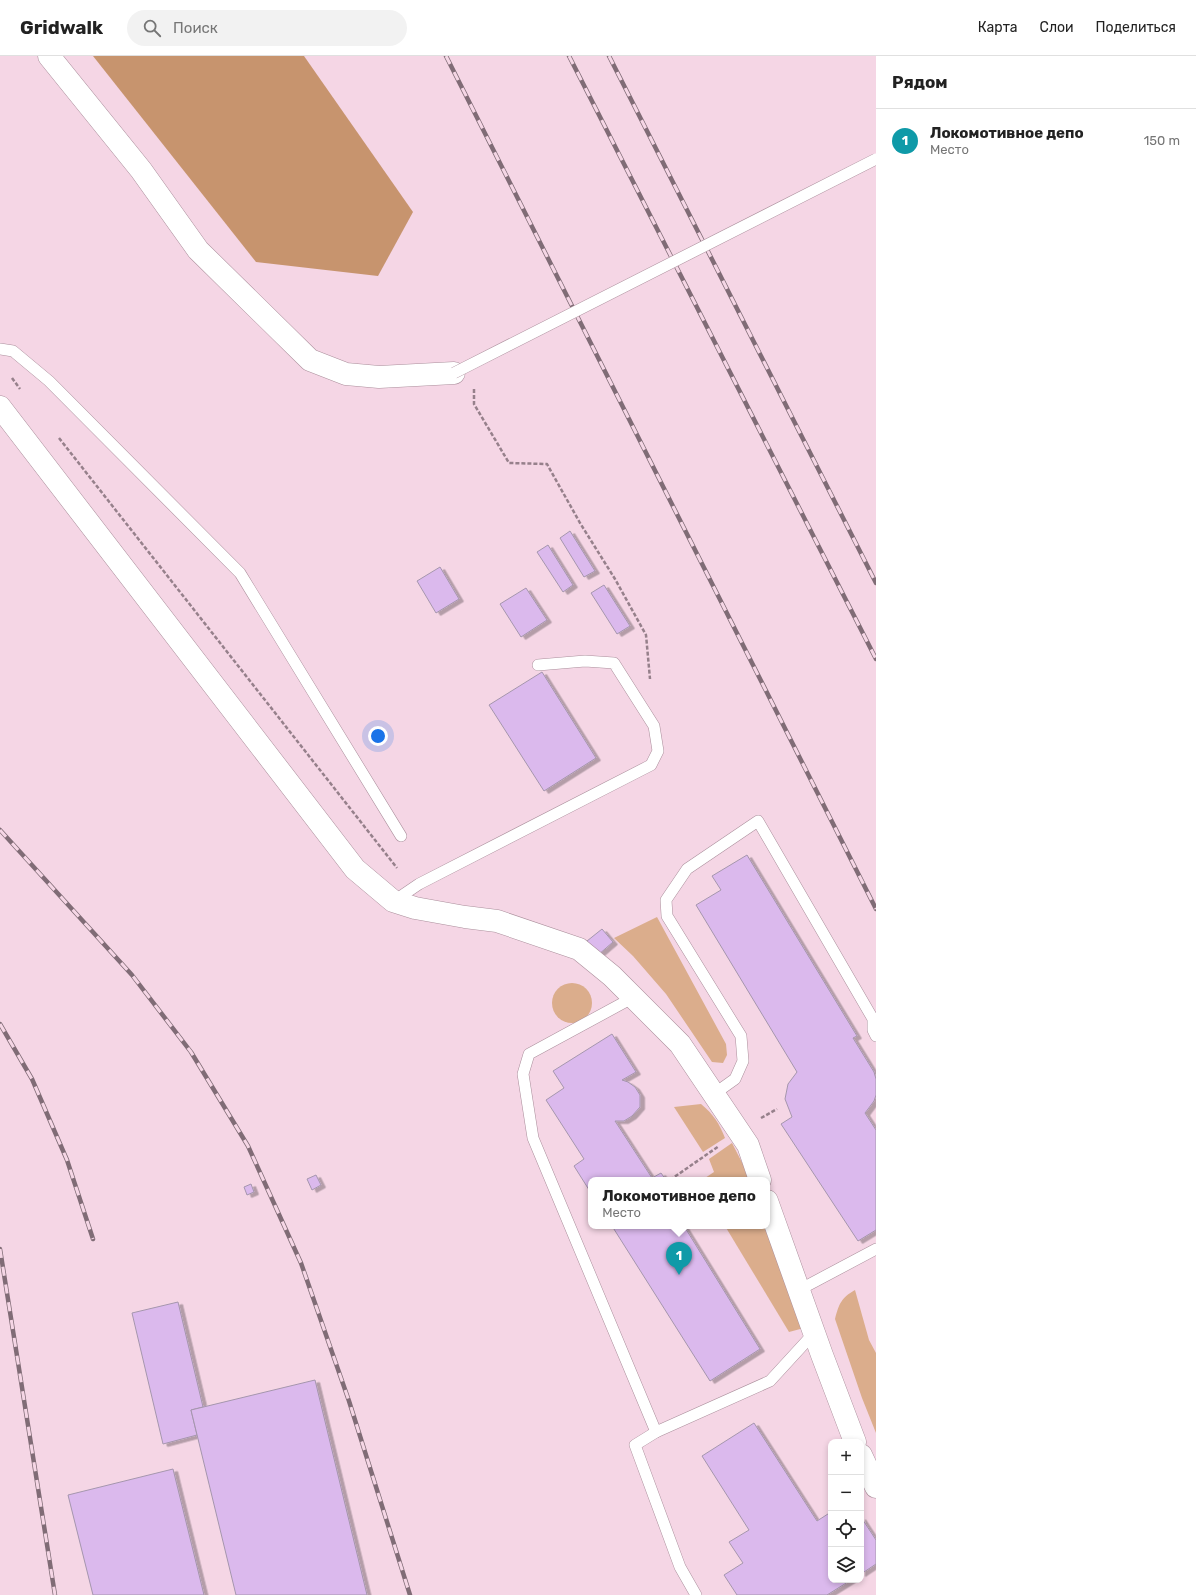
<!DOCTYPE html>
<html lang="ru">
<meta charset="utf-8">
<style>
body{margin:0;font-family:Rubik,sans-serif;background:#f2f2f2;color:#222}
.controls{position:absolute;right:12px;bottom:12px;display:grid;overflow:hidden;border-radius:8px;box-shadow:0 2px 6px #0003}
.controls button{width:36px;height:36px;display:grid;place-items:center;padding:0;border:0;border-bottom:1px solid #e0e0e0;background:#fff;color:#222;font:20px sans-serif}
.you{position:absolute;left:378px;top:680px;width:14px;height:14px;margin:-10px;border:3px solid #fff;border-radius:50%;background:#1a73e8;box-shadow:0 0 0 6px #1a73e833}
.badge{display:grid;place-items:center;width:26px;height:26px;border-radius:50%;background:#0f766e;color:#fff;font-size:13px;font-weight:700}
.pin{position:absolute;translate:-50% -33px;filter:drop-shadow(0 1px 2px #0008)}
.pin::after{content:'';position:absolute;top:21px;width:14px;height:12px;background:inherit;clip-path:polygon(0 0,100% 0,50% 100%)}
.popup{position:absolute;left:588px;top:1121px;width:182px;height:52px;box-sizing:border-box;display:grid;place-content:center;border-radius:8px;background:#fff;filter:drop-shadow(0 1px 3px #0005);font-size:13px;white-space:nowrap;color:#767676}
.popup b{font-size:15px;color:#222}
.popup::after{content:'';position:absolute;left:50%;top:100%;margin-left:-8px;border:8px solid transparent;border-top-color:#fff}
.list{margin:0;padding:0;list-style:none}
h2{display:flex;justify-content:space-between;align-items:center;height:52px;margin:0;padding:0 16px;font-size:17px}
h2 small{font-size:13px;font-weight:400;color:#767676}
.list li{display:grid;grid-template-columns:26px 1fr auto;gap:12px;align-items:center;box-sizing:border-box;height:64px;padding:0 16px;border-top:1px solid #e0e0e0}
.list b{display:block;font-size:15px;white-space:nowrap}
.list p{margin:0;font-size:13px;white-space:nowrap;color:#767676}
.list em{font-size:13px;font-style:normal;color:#767676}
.icon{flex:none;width:22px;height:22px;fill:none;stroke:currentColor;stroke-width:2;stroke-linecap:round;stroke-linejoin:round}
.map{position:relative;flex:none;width:876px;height:1539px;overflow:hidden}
header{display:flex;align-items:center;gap:24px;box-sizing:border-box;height:56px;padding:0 20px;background:#fff;border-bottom:1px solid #e0e0e0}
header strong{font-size:19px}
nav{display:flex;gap:22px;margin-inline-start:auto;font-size:14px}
.search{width:280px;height:36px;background:#f2f2f2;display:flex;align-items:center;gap:10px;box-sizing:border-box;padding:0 14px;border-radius:22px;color:#767676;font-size:15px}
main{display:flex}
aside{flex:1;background:#fff}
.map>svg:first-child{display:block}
</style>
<header>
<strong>Gridwalk</strong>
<div class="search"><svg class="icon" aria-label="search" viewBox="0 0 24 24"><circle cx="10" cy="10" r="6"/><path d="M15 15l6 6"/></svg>Поиск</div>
<nav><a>Карта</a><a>Слои</a><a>Поделиться</a></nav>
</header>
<main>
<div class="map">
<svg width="876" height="1539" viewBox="0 0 876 1539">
<defs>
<filter id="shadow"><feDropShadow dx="4.5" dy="2.5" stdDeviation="0" flood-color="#0004"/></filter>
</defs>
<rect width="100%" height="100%" fill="#f5d6e5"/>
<!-- green -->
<g fill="#dbad8c">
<path d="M657 861 726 988 727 999 723 1007 712 1006 666 938 633 900 614 882Z"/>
<circle cx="572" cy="947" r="20"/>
<path d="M701 1048C714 1059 719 1067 725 1082L703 1096 674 1051Z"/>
<path d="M732 1087 751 1124H702L714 1116 709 1103Z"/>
<path d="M725 1170H767L804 1272 789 1276Z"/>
<path d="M855 1234 869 1284 876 1297V1377L862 1342 835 1263C839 1248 841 1242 855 1234Z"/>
</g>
<!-- forest -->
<path fill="#c7946e" d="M93 0H304L413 156 378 220 256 206Z"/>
<!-- building -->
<g fill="#dbb9ed" stroke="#a596ad" filter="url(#shadow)">
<path d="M570 475 595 515 584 521 560 482Z"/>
<path d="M548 489 573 529 563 536 537 496Z"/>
<path d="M440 511 459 543 436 557 417 525Z"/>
<path d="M604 529 630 570 617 578 591 537Z"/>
<path d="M526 532 547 564 521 581 500 548Z"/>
<path d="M542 616 596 702 544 735 489 649Z"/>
<path d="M747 799 857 980 853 982 874 1016 876 1023V1039L874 1045 865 1057 876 1074V1174L858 1185 781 1068 792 1061 785 1043 788 1028 797 1016 696 849 721 834 712 820Z"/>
<path d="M602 873 613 886 598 899 587 885Z"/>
<path d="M612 978 636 1016 622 1024 628 1026 635 1031 640 1039V1051L632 1060 624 1065H615L652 1122 661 1117 666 1124H591V1137L574 1110 584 1103 546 1044 564 1032 553 1015Z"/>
<path d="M316 1119 321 1129 312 1134 307 1123Z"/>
<path d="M251 1128 254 1136 247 1139 244 1131Z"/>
<path d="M612 1170H684L760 1293 710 1325Z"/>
<path d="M178 1246 203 1351 191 1354 197 1379 163 1388 132 1257Z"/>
<path d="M315 1324 367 1539H236L191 1354Z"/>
<path d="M754 1367 817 1465 831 1456V1524H851L827 1539H737L724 1519 743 1507 729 1486 749 1474 702 1400Z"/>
<path d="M173 1413 204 1539H93L68 1439Z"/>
<path d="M861 1461 876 1484V1508L861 1518Z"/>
</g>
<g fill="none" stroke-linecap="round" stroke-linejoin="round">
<defs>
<g id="lane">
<path d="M0 293 13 295 49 325 240 517 401 780"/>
<path d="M394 845 419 828 651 709 658 695 654 670 614 607 585 605 538 609"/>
<path d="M634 941 529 998 523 1018 533 1082 656 1376 770 1325 814 1277"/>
<path d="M714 1038 735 1023 743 1005 741 980 667 860 666 844 687 813 758 765 873 963V974L876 980"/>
<path d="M799 1234 876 1193"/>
<path d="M656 1376 635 1389 680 1511 696 1539"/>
</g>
<g id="street">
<path d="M49 0 141 114 198 194 310 304 346 318 379 321 454 317"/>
<path d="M0 351 355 813 393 845 415 852 465 861 497 865 579 893 612 920 680 988 748 1089 760 1124"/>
<path d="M767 1145 822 1299 855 1386"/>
<path d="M861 1399 876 1431"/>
</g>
</defs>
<!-- lane casing -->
<use href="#lane" stroke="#ab8f9c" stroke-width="12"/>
<!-- street casing -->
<use href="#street" stroke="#ab8f9c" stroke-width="23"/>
<!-- path -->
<g stroke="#96808b" stroke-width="2.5" stroke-dasharray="4 2" stroke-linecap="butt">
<path d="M12 322 20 333"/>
<path d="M474 333V348L509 407 547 408 580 467 615 523 646 579 650 623"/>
<path d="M59 382 397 812"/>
<path d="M761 1062 777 1053"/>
<path d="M670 1124 719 1090"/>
</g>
<!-- lane -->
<use href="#lane" stroke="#fff" stroke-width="11"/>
<!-- street -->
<use href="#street" stroke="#fff" stroke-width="22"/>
<defs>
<g id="rail">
<path d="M446 0 876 853"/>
<path d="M569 0 876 603"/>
<path d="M609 0 876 527"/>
<path d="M0 774 132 919 191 996 248 1090 301 1207 349 1345 410 1539"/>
<path d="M0 968 32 1023 67 1104 93 1183"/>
<path d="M0 1193 55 1539"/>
</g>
</defs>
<!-- rail casing -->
<use href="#rail" stroke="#806c76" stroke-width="4.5"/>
<!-- rail -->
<use href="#rail" stroke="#f5d6e5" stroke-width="3" stroke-dasharray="9" stroke-linecap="butt"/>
<defs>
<path id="lane-bridge" d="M454 317 876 103"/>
</defs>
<!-- lane-bridge casing -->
<use href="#lane-bridge" stroke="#ab8f9c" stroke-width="12" stroke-linecap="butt"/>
<!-- lane-bridge -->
<use href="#lane-bridge" stroke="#fff" stroke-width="11"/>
</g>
</svg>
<div class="controls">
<button>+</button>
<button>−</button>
<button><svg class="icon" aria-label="locate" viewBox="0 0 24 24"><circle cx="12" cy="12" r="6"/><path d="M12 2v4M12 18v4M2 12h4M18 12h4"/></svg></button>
<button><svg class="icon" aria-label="layers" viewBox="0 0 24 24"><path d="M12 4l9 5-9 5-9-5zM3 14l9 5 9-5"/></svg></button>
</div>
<div class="you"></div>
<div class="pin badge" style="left:679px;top:1219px;background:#0f9aa8">1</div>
<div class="popup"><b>Локомотивное депо</b>Место</div>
</div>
<aside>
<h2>Рядом<small></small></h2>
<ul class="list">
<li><span class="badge" style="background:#0f9aa8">1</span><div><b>Локомотивное депо</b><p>Место</p></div><em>150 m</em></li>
</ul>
</aside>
</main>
